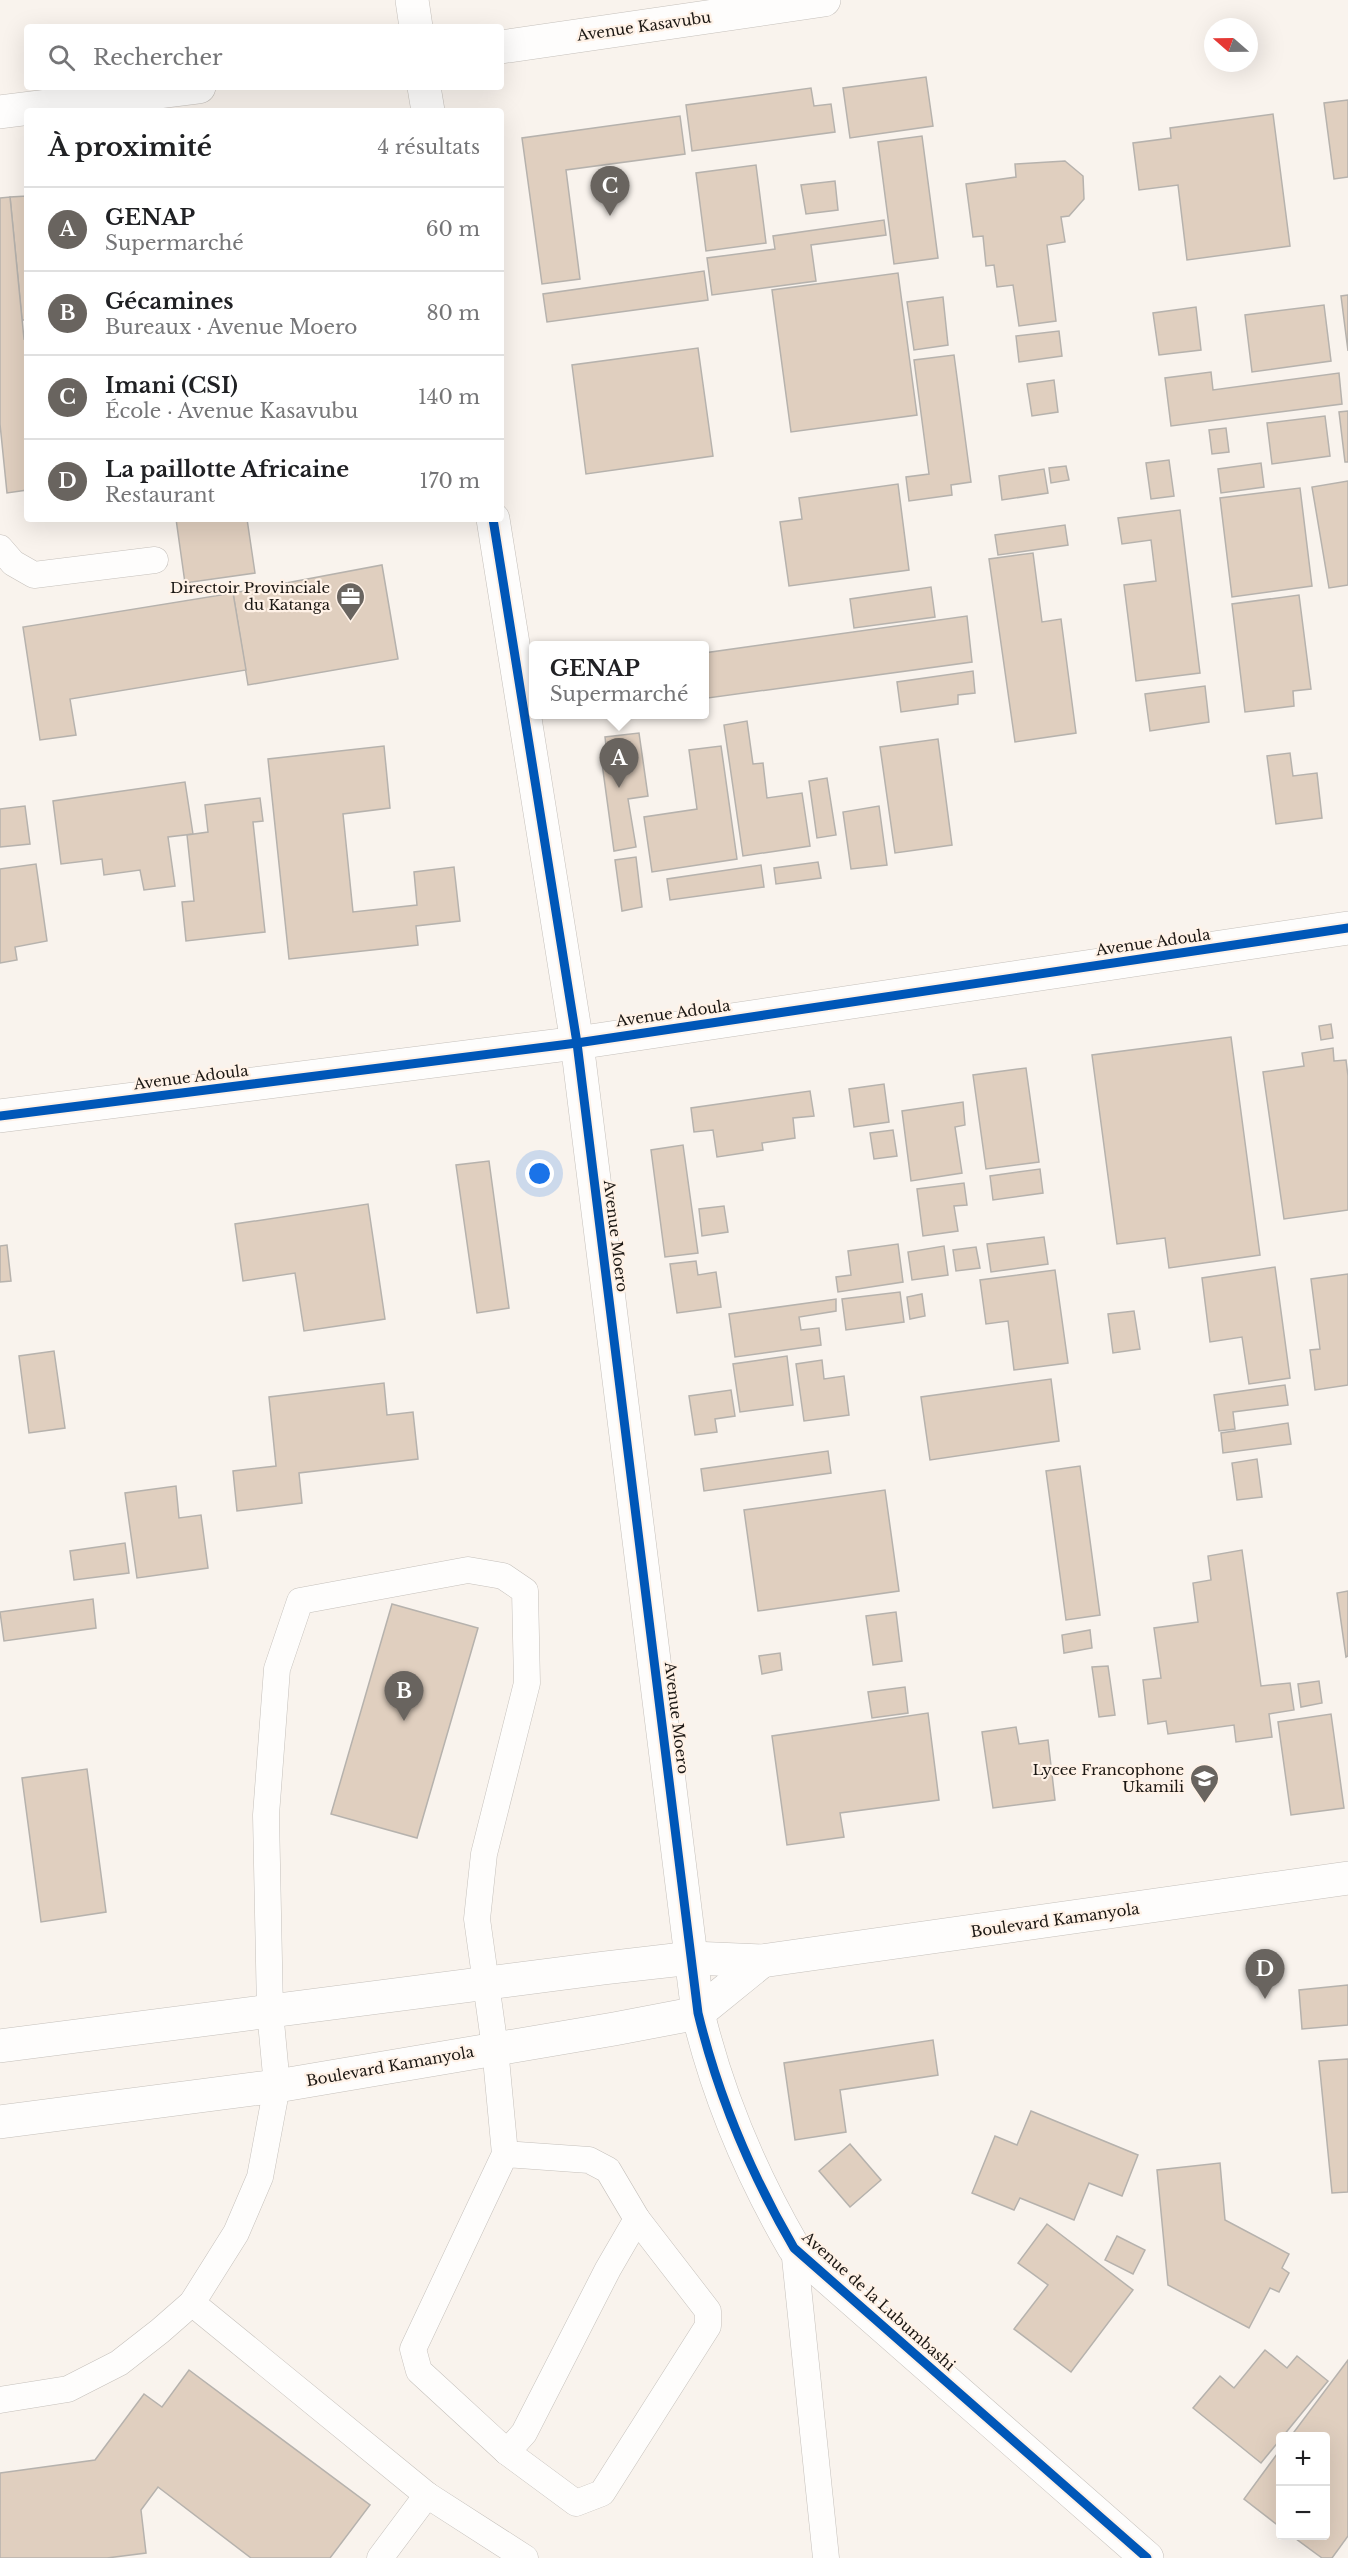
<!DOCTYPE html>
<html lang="fr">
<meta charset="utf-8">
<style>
body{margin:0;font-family:"Libre Baskerville",serif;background:#f2f2f2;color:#202124}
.controls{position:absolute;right:18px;bottom:18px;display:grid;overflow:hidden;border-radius:6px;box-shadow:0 6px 24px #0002}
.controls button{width:54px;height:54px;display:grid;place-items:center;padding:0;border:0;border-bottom:2px solid #e0e0e0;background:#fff;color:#202124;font:30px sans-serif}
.compass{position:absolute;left:1204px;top:18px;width:54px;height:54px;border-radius:50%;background:#fff;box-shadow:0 6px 24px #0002;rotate:290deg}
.you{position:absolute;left:540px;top:1174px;width:21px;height:21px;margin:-15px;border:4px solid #fff;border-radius:50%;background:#1a73e8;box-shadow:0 0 0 9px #1a73e833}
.badge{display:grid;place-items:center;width:39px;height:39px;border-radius:50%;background:#69645f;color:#fff;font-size:20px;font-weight:700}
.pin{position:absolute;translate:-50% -50px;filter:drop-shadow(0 2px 3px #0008)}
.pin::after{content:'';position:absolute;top:32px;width:21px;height:18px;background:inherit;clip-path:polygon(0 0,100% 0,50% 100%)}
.popup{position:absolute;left:529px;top:641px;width:180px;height:78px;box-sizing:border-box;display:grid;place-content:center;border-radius:6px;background:#fff;filter:drop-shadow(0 2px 4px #0005);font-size:20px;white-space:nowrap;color:#757577}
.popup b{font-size:22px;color:#202124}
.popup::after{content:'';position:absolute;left:50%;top:100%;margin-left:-12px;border:12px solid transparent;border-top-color:#fff}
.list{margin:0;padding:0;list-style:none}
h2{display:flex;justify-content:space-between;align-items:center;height:78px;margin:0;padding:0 24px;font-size:26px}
h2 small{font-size:20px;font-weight:400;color:#757577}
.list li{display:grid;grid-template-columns:39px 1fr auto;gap:18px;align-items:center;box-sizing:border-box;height:84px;padding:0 24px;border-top:2px solid #e0e0e0}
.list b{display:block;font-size:22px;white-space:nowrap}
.list p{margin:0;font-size:20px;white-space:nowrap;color:#757577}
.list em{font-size:20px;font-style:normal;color:#757577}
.icon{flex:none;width:33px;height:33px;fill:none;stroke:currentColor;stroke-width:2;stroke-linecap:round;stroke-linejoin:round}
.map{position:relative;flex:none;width:1348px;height:2558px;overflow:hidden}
.search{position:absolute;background:#fff;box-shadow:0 6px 24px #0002;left:24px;top:24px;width:480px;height:66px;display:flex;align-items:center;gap:15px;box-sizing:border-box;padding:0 21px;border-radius:6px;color:#757577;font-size:22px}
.panel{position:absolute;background:#fff;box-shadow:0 6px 24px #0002;left:24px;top:108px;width:480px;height:414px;border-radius:6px}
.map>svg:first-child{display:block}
</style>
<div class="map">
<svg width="1348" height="2558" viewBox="0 0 1348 2558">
<rect width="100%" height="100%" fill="#f9f3ed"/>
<!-- building -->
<g fill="#e0cfbf" stroke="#b6b2ad" stroke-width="1.5">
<path d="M926 77 933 126 850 138 843 88Z"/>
<path d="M811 88 814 106 831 104 835 132 692 151 686 105Z"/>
<path d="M1348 100V177L1334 179 1324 103Z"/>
<path d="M1273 114 1290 246 1187 260 1178 185 1139 190 1133 143 1171 138 1170 128Z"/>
<path d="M680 116 685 154 566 170 580 279 542 284 522 138Z"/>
<path d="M922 136 938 258 894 264 878 142Z"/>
<path d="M1065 161 1083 176 1084 199 1069 216 1061 217 1065 242 1047 245 1056 321 1019 326 1013 285 997 287 994 265 986 266 983 236 973 237 966 184 1016 177 1015 164Z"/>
<path d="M756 165 766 243 706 251 696 173Z"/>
<path d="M835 181 838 210 806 214 801 185Z"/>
<path d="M27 196V320H22L10 197Z"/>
<path d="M10 197 24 339 27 338V490L7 493 0 424V198Z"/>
<path d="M884 220 886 235 811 245 816 281 712 295 707 258 775 249 773 236Z"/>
<path d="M704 271 708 300 547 322 543 294Z"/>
<path d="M898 273 917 415 791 432 772 290Z"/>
<path d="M1348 295V351L1341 296Z"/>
<path d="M943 297 948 345 914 350 907 302Z"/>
<path d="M1324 305 1331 361 1252 372 1245 315Z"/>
<path d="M1196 307 1201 350 1159 355 1153 313Z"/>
<path d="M1059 331 1062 356 1019 362 1016 336Z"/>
<path d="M698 348 713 456 586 474 572 365Z"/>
<path d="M954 355 971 482 951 485 952 495 909 501 906 477 929 474 914 360Z"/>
<path d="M1211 372 1213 390 1339 373 1342 404 1171 426 1165 378Z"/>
<path d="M1054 380 1058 412 1032 416 1027 384Z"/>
<path d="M1348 411V462H1345L1339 412Z"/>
<path d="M1325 416 1330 456 1272 464 1267 423Z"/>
<path d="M1226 428 1229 452 1212 454 1209 430Z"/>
<path d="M1169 460 1174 496 1151 499 1146 463Z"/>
<path d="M1261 463 1264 487 1221 493 1218 469Z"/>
<path d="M1066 466 1069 480 1051 483 1049 468Z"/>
<path d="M1044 469 1048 493 1002 500 999 476Z"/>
<path d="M1348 481V585L1329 588 1312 487Z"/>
<path d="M898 484 909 570 789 586 780 522 802 519 799 498Z"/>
<path d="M1300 488 1312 586 1232 597 1220 498Z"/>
<path d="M1180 510 1200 673 1136 681 1124 585 1156 581 1151 540 1122 544 1118 518Z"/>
<path d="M176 519H247L255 573 185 583Z"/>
<path d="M1065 525 1068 545 998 555 995 535Z"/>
<path d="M1033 553 1042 622 1061 619 1076 733 1015 742 989 559Z"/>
<path d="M382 565 398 659 248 685 233 593Z"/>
<path d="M931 587 935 617 854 628 850 599Z"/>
<path d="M233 593 246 670 70 699 76 735 40 740 23 627Z"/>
<path d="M1299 595 1311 689 1293 691 1294 706 1245 712 1232 604Z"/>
<path d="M967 616 972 662 708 698 704 653Z"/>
<path d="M973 671 975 693 958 695V704L901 712 897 682Z"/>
<path d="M1205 686 1209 722 1150 731 1145 694Z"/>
<path d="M747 721 753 764 763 763 767 798 802 793 810 846 743 856 724 725Z"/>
<path d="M639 733 648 796 628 799 636 847 614 851 601 756 607 755 605 737Z"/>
<path d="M938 739 952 845 895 853 880 747Z"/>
<path d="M384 746 390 808 343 814 353 912 417 905 414 872 454 867 460 921 416 926 418 945 289 959 268 759Z"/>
<path d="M721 746 737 859 652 872 644 817 697 809 689 750Z"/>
<path d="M1290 753 1293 776 1317 773 1322 818 1276 824 1267 756Z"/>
<path d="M827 778 836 835 817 838 809 781Z"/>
<path d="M185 782 193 834 168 837 175 886 144 890 140 870 104 875 102 859 61 864 53 801Z"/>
<path d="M260 798 263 821 253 822 265 932 186 941 182 902 194 901 187 835 208 832 205 805Z"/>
<path d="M25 806 30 844 0 847V809Z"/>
<path d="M879 806 887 865 851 869 843 812Z"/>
<path d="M636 857 642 907 622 911 615 860Z"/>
<path d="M818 862 821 878 776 884 774 868Z"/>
<path d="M36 864 47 941 15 947 17 960 0 963V869Z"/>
<path d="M761 865 764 887 670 900 667 879Z"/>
<path d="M1331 1024 1333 1038 1321 1040 1319 1026Z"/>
<path d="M1231 1037 1260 1255 1169 1268 1165 1238 1117 1244 1092 1055Z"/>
<path d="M1333 1048 1334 1061 1346 1060 1348 1076V1210L1284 1219 1263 1072 1304 1066 1302 1053Z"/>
<path d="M1026 1068 1039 1162 986 1169 973 1075Z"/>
<path d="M884 1084 889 1122 854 1127 849 1089Z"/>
<path d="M810 1091 814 1116 793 1118 795 1138 762 1143 763 1150 717 1157 713 1130 694 1132 691 1108Z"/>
<path d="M963 1102 965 1125 955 1127 962 1173 911 1181 902 1111Z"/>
<path d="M893 1130 897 1156 874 1159 870 1133Z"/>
<path d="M683 1145 698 1253 665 1257 651 1150Z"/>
<path d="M489 1161 509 1308 477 1313 456 1165Z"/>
<path d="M1040 1169 1043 1193 993 1200 990 1176Z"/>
<path d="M964 1183 967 1205 954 1206 958 1231 923 1236 917 1189Z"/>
<path d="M368 1204 385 1319 304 1331 295 1273 243 1281 235 1224Z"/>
<path d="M724 1206 728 1232 702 1236 699 1209Z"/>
<path d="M1044 1237 1048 1264 991 1272 987 1244Z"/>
<path d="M898 1244 903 1282 838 1292 836 1277 851 1275 848 1251Z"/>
<path d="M7 1245 11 1281 0 1282V1246Z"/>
<path d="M944 1246 948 1275 912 1280 908 1252Z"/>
<path d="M976 1247 980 1268 956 1271 953 1250Z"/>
<path d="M696 1261 698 1275 716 1272 721 1307 677 1313 670 1264Z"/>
<path d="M1275 1267 1290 1378 1249 1384 1242 1337 1210 1342 1202 1278Z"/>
<path d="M1055 1270 1068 1363 1014 1370 1008 1321 986 1324 980 1280Z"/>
<path d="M1348 1274V1385L1315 1390 1310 1350 1320 1349 1311 1279Z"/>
<path d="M900 1292 904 1322 846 1330 842 1299Z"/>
<path d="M922 1294 925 1316 910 1319 907 1297Z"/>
<path d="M836 1299V1311L799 1317 801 1330 819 1328 821 1345 735 1357 729 1314Z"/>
<path d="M1134 1311 1140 1349 1113 1353 1108 1314Z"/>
<path d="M54 1351 65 1428 29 1433 19 1356Z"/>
<path d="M787 1356 793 1405 740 1412 733 1364Z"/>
<path d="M822 1360 824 1379 844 1376 849 1415 804 1421 796 1364Z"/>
<path d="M1051 1379 1059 1441 930 1460 921 1397Z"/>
<path d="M384 1383 387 1415 413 1412 418 1459 299 1473 302 1503 237 1511 233 1471 276 1466 269 1397Z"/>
<path d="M1285 1385 1288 1405 1233 1412 1235 1429 1219 1431 1214 1395Z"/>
<path d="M731 1390 735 1416 715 1419 717 1432 695 1435 689 1396Z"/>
<path d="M1288 1423 1291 1444 1223 1453 1221 1433Z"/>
<path d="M828 1451 831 1473 704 1491 701 1469Z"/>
<path d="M1257 1459 1262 1497 1237 1500 1232 1463Z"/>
<path d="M1080 1466 1100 1615 1066 1620 1046 1471Z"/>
<path d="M176 1486 179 1518 201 1515 208 1568 137 1578 125 1493Z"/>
<path d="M885 1490 899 1591 758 1611 744 1510Z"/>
<path d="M125 1543 129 1573 74 1580 70 1551Z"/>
<path d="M1242 1550 1261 1686 1290 1683 1294 1710 1269 1714 1272 1737 1236 1742 1234 1725 1168 1734 1166 1721 1148 1724 1143 1680 1161 1678 1154 1628 1198 1622 1193 1583 1211 1580 1208 1556Z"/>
<path d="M1348 1591V1656L1346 1657 1337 1593Z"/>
<path d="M93 1599 96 1628 4 1641 0 1612Z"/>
<path d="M392 1604 478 1628 417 1838 331 1814Z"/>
<path d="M896 1612 902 1661 873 1665 866 1616Z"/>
<path d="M1090 1630 1092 1648 1064 1653 1062 1635Z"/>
<path d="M780 1653 782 1670 762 1674 759 1656Z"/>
<path d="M1108 1666 1115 1715 1099 1717 1092 1667Z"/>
<path d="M1319 1681 1322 1703 1301 1707 1298 1684Z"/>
<path d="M905 1687 908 1713 872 1718 868 1692Z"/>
<path d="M928 1713 939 1800 840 1813 844 1837 787 1845 772 1736Z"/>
<path d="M1331 1714 1344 1808 1291 1815 1278 1722Z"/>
<path d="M1016 1727 1019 1744 1048 1740 1055 1800 993 1808 982 1732Z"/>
<path d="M87 1769 106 1912 41 1922 22 1778Z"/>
<path d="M1348 1985V2025L1302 2029 1299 1990Z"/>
<path d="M933 2040 938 2075 840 2090 846 2132 795 2140 784 2063Z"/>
<path d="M1348 2059V2192L1332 2193 1319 2061Z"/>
<path d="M1031 2111 1138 2155 1122 2196 1089 2183 1074 2220 1020 2198 1014 2210 972 2193 995 2136 1017 2145Z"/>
<path d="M850 2144 881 2180 850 2207 819 2171Z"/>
<path d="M1220 2163 1225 2220 1289 2254 1282 2268 1289 2273 1279 2292 1270 2288 1249 2328 1168 2285 1157 2170Z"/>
<path d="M1047 2224 1133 2290 1071 2372 1014 2329 1048 2285 1018 2263Z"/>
<path d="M1117 2236 1145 2250 1133 2274 1105 2260Z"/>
<path d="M1265 2350 1287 2368 1297 2356 1328 2381 1261 2463 1193 2408 1220 2376 1234 2388Z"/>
<path d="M1348 2360V2536L1332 2558H1322L1292 2536H1326V2436H1291Z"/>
<path d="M189 2370 370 2505 330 2558H251L158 2487 141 2510 146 2553 107 2558H0V2473L95 2460 144 2394 162 2407Z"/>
<path d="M1280 2450V2527L1244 2499Z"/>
</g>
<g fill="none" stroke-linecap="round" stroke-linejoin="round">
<defs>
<g id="lane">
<path d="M0 548 13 563 34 575 155 560"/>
<path d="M794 2248 826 2558"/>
<path d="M192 2303 427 2495"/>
<path d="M0 2400 68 2389 119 2363 160 2331 192 2303 236 2233 260 2177 277 2086 270 2011 266 1815 277 1669 300 1601 468 1570 503 1576 525 1591 527 1683 484 1854 477 1919 495 2048 505 2154 413 2349 419 2371 507 2452 576 2503 602 2493 708 2326V2311L637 2219 608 2170 589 2160 505 2154"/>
<path d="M507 2452 524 2433 608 2269 637 2219"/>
<path d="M380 2558 427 2495 525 2558"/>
</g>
<g id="street">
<path d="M412 0 416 27"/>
<path d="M424 87 428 111"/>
<path d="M493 519 577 1043 698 2013C718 2096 751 2174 794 2248L1147 2558"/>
<path d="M0 1116 577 1043 1348 928"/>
</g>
<g id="secondary">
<path d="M501 47 824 0"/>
<path d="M0 112 199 87"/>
<path d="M0 2046 604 1968 692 1958 762 1961 1348 1878"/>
<path d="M0 2122 277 2086 614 2029 698 2013 762 1961"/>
</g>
</defs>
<!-- lane casing -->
<use href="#lane" stroke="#c5c0bb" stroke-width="27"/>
<!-- street casing -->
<use href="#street" stroke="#c5c0bb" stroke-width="34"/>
<!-- secondary casing -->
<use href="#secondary" stroke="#c5c0bb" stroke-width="34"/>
<!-- lane -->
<use href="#lane" stroke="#fefdfc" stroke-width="26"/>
<!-- street -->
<use href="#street" stroke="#fefdfc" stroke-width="33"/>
<!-- secondary -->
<use href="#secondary" stroke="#fefdfc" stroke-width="33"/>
<defs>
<g id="cycleway">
<path d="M493 519 577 1043 698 2013C718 2096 751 2174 794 2248L1147 2558"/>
<path d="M0 1116 577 1043 1348 928"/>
</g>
</defs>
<!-- cycleway casing -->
<use href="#cycleway" stroke="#fff2e7" stroke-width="13"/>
<!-- cycleway -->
<use href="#cycleway" stroke="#0057b8" stroke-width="9"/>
</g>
<!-- icons -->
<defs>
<symbol id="office-pin" viewBox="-11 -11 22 30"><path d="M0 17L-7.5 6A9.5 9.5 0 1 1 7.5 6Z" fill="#69645f" stroke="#fff2e7"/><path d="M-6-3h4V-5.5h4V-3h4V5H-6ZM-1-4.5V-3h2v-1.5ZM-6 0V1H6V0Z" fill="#fff"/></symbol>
<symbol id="school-pin" viewBox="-11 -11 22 30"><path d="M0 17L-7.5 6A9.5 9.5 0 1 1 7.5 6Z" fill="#69645f" stroke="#fff2e7"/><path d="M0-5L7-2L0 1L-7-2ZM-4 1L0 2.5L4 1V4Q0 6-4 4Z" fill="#fff"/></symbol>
</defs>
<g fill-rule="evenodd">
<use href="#office-pin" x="334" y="580" width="33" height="45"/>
<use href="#school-pin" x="1188" y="1762" width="33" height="45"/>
</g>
<g text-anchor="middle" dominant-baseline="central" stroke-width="4.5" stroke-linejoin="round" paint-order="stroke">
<!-- street labels -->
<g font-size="15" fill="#1b1713" stroke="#fff2e7">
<text transform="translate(644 26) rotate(-8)">Avenue Kasavubu</text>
<text transform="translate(1153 942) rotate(-8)">Avenue Adoula</text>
<text transform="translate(673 1013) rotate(-8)">Avenue Adoula</text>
<text transform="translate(191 1077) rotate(-7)">Avenue Adoula</text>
<text transform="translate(616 1236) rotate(83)">Avenue Moero</text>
<text transform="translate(677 1718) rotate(83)">Avenue Moero</text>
<text transform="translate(1055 1920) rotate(-8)">Boulevard Kamanyola</text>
<text transform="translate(390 2066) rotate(-10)">Boulevard Kamanyola</text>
<text transform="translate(879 2301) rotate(42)">Avenue de la Lubumbashi</text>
</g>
<!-- poi labels -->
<g font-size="15" fill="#1b1713" stroke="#fff2e7" text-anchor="end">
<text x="330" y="587">Directoir Provinciale<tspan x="330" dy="17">du Katanga</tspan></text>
<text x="1184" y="1769">Lycee Francophone<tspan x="1184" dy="17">Ukamili</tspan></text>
</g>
</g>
</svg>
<div class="controls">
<button>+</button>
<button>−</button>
</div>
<svg class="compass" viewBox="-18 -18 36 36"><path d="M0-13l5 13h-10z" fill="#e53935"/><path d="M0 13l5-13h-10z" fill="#757577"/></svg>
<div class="you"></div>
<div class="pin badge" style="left:619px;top:788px">A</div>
<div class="popup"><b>GENAP</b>Supermarché</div>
<div class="pin badge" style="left:404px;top:1721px">B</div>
<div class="pin badge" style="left:610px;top:216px">C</div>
<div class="pin badge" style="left:1265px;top:1999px">D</div>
<div class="search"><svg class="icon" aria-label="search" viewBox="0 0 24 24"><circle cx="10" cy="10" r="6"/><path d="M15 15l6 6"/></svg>Rechercher</div>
<section class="panel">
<h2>À proximité<small>4 résultats</small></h2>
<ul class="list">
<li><span class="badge">A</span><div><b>GENAP</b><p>Supermarché</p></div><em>60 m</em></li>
<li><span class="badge">B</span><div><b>Gécamines</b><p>Bureaux · Avenue Moero</p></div><em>80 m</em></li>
<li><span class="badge">C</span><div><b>Imani (CSI)</b><p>École · Avenue Kasavubu</p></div><em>140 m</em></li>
<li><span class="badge">D</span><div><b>La paillotte Africaine</b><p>Restaurant</p></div><em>170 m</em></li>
</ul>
</section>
</div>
